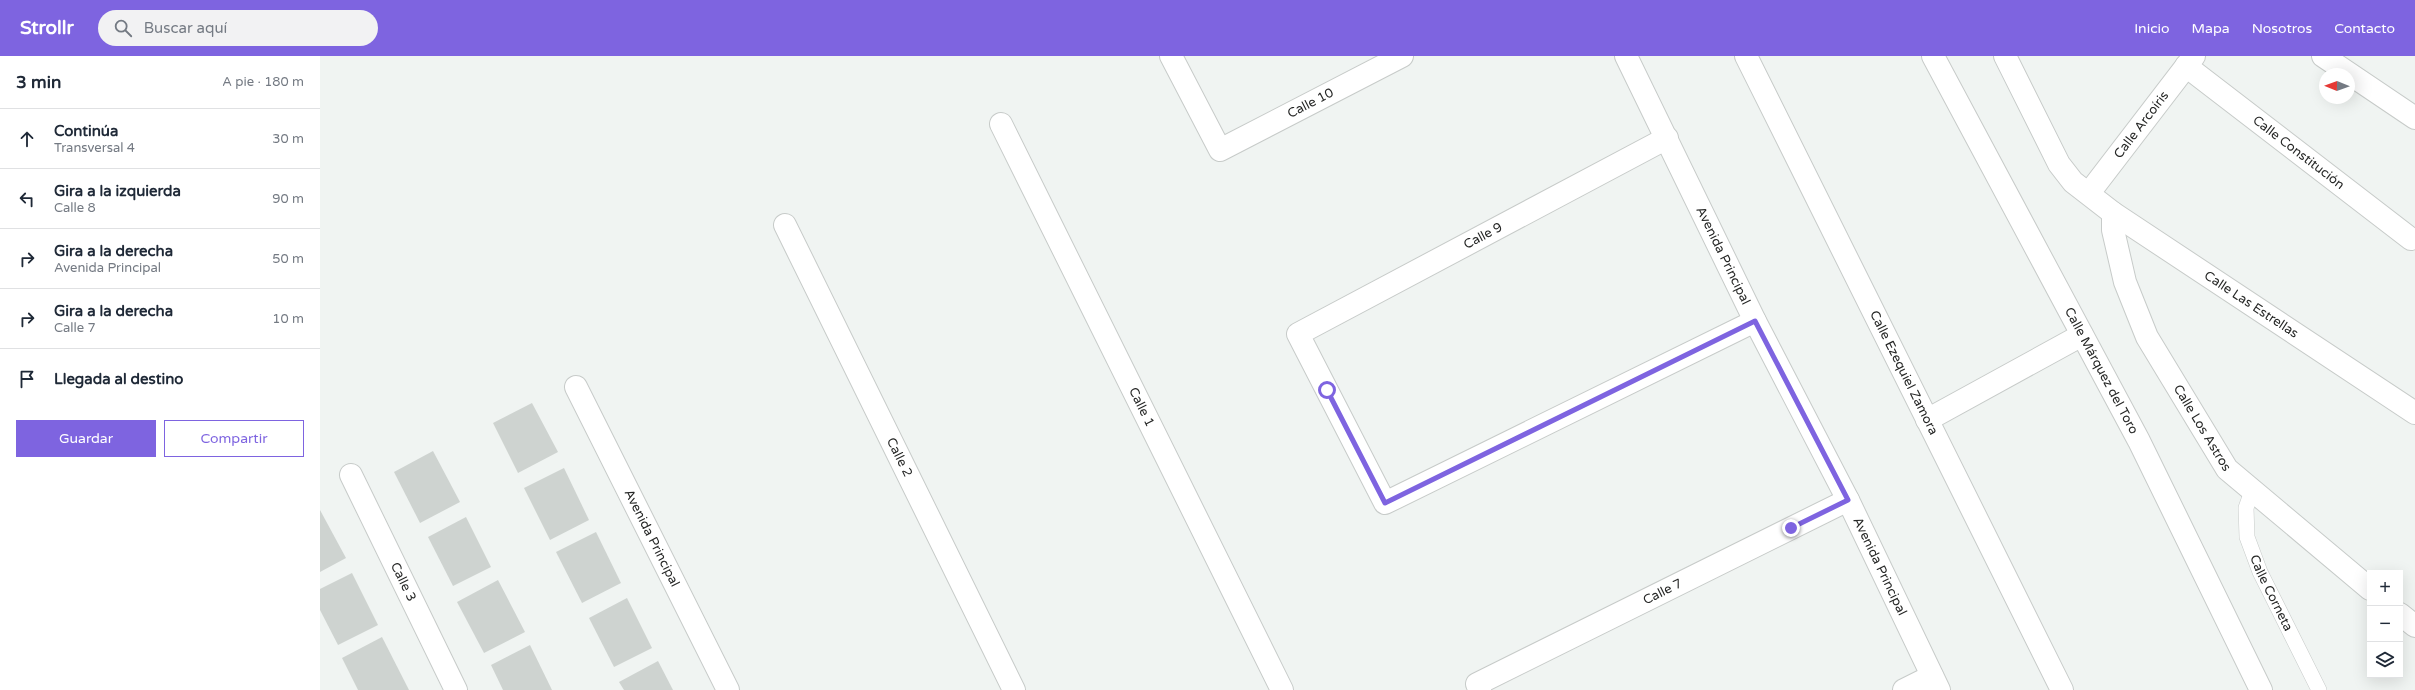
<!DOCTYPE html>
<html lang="es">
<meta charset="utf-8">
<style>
body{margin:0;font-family:"Varela Round",sans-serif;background:#f2f2f3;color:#1f2937}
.controls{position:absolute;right:12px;bottom:12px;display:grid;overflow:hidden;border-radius:0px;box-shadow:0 4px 16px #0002}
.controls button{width:36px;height:36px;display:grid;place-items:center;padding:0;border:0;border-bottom:1px solid #e0e1e3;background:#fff;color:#1f2937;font:20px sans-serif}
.compass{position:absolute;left:1999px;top:12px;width:36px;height:36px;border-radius:50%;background:#fff;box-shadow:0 4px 16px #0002;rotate:271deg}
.stop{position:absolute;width:12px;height:12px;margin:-9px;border:3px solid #7e64e0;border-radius:50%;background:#fff}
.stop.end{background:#7e64e0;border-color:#fff;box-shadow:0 1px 4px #0008}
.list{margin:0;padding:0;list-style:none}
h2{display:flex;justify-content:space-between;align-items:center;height:52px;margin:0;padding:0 16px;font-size:17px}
h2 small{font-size:13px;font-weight:400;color:#747a83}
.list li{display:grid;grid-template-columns:26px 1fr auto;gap:12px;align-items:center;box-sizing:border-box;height:60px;padding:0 16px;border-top:1px solid #e0e1e3}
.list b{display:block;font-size:15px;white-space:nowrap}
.list p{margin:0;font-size:13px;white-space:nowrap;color:#747a83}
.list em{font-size:13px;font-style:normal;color:#747a83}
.actions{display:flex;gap:8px;padding:12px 16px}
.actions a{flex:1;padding:9px 0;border:1px solid #7e64e0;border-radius:0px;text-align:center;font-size:14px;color:#7e64e0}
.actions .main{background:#7e64e0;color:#fff}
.icon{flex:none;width:22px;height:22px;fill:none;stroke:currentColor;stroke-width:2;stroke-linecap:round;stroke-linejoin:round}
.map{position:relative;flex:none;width:2095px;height:634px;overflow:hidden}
header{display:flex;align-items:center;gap:24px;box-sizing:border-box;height:56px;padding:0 20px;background:#7e64e0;color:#fff}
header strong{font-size:19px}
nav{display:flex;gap:22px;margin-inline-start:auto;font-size:14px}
.search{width:280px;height:36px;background:#f2f2f3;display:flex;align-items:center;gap:10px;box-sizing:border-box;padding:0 14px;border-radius:22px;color:#747a83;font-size:15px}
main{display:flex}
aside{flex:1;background:#fff}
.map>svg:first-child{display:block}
</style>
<header>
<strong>Strollr</strong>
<div class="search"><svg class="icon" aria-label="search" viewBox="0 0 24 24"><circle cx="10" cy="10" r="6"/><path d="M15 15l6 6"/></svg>Buscar aquí</div>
<nav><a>Inicio</a><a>Mapa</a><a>Nosotros</a><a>Contacto</a></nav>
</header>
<main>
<aside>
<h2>3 min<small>A pie · 180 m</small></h2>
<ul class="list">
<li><svg class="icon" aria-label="ahead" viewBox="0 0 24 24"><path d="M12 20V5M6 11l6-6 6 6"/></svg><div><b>Continúa</b><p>Transversal 4</p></div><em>30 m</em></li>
<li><svg class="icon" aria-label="left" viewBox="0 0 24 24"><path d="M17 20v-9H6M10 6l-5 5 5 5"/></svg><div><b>Gira a la izquierda</b><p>Calle 8</p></div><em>90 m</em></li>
<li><svg class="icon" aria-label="right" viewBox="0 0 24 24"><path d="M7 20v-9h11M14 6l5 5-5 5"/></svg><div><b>Gira a la derecha</b><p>Avenida Principal</p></div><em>50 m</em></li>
<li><svg class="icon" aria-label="right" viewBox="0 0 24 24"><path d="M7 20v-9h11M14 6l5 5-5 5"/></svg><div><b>Gira a la derecha</b><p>Calle 7</p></div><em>10 m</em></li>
<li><svg class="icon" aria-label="arrive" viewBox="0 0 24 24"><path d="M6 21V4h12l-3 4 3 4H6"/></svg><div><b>Llegada al destino</b></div></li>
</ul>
<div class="actions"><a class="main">Guardar</a><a>Compartir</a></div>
</aside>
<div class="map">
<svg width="2095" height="634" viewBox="0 0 2095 634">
<rect width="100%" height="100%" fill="#f0f4f2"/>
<!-- building -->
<g fill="#ced3d0">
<path d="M212 347 238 396 198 417 173 367Z"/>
<path d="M113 395 140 446 100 467 74 416Z"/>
<path d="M244 412 269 464 230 484 204 432Z"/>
<path d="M0 454 26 502 0 516Z"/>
<path d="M146 461 171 511 133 530 108 481Z"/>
<path d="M276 476 301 527 262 547 236 496Z"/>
<path d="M32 517 58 569 18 589 0 554V533Z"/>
<path d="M178 524 205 576 164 597 137 546Z"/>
<path d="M307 542 332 592 294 611 269 562Z"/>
<path d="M62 581 89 634H38L22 602Z"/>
<path d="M210 589 232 634H183L171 609Z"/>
<path d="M338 605 353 634H304L299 626Z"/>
</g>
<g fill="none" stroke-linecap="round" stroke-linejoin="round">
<defs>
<g id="lane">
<path id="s1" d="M1932 435 1926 452 1927 481 1940 516 1999 634"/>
</g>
<g id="street">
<path id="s2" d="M851 0 900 94 1082 0"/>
<path id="s3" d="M1306 0 1435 265 1528 444 1619 634"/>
<path id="s4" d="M1426 0 1742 634"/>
<path id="s5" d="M1613 0 1819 385 1941 634"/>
<path id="s6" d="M1685 0 1739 108 1753 126 1793 157 2095 357"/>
<path d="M2003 0 2095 62"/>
<path id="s7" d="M1866 10 2091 183"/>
<path id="s8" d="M681 68 962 634"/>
<path d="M1347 82 978 278 1065 447 1435 265"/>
<path id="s9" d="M1769 137 1874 0"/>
<path id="s10" d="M1793 157V174L1805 226 1827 281 1907 413 2050 533"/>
<path id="s11" d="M465 169 694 634"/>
<path id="s12" d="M256 331 408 634"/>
<path d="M1607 364 1762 279"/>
<path id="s13" d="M31 419 136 634"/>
<path d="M2080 558 2095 570"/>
<path id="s14" d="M1160 634 1157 628 1528 444"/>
<path d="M1584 634 1612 620"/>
</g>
</defs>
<!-- lane casing -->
<use href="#lane" stroke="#c7cbc9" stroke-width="16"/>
<!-- street casing -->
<use href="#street" stroke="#c7cbc9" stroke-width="24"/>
<!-- lane -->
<use href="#lane" stroke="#fff" stroke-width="15"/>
<!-- street -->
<use href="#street" stroke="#fff" stroke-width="22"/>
</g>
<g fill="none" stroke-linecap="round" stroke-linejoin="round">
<!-- route -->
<path stroke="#7e64e0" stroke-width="5" d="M1007 334 1065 447 1435 265 1528 444 1471 472"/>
</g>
<g text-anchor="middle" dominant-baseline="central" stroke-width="3.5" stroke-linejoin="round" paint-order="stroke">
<!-- street labels -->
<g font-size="13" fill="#272827" stroke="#fff">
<text stroke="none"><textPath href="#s2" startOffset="208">Calle 10</textPath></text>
<text stroke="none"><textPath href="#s9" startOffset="86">Calle Arcoíris</textPath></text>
<text stroke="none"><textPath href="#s7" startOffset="142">Calle Constitución</textPath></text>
<text transform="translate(1163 180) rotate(-28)">Calle 9</text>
<text stroke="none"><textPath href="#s3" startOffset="222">Avenida Principal</textPath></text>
<text stroke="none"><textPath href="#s6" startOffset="360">Calle Las Estrellas</textPath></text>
<text stroke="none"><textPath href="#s5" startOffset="357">Calle Márquez del Toro</textPath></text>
<text stroke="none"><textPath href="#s4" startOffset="354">Calle Ezequiel Zamora</textPath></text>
<text stroke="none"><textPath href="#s8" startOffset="316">Calle 1</textPath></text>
<text stroke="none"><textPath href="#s10" startOffset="236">Calle Los Astros</textPath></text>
<text stroke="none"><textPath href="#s11" startOffset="259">Calle 2</textPath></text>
<text stroke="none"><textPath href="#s12" startOffset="169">Avenida Principal</textPath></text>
<text stroke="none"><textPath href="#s3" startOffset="570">Avenida Principal</textPath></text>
<text stroke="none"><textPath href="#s13" startOffset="119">Calle 3</textPath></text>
<text stroke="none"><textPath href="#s14" startOffset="214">Calle 7</textPath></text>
<text stroke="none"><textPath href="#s1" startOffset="108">Calle Corneta</textPath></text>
</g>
</g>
</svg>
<div class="controls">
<button>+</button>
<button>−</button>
<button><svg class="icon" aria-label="layers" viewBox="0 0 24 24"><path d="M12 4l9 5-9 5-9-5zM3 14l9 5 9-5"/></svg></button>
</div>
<svg class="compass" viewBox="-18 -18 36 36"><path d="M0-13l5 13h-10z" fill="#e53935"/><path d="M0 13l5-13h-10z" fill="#747a83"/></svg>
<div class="stop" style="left:1007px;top:334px"></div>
<div class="stop end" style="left:1471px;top:472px"></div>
</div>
</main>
